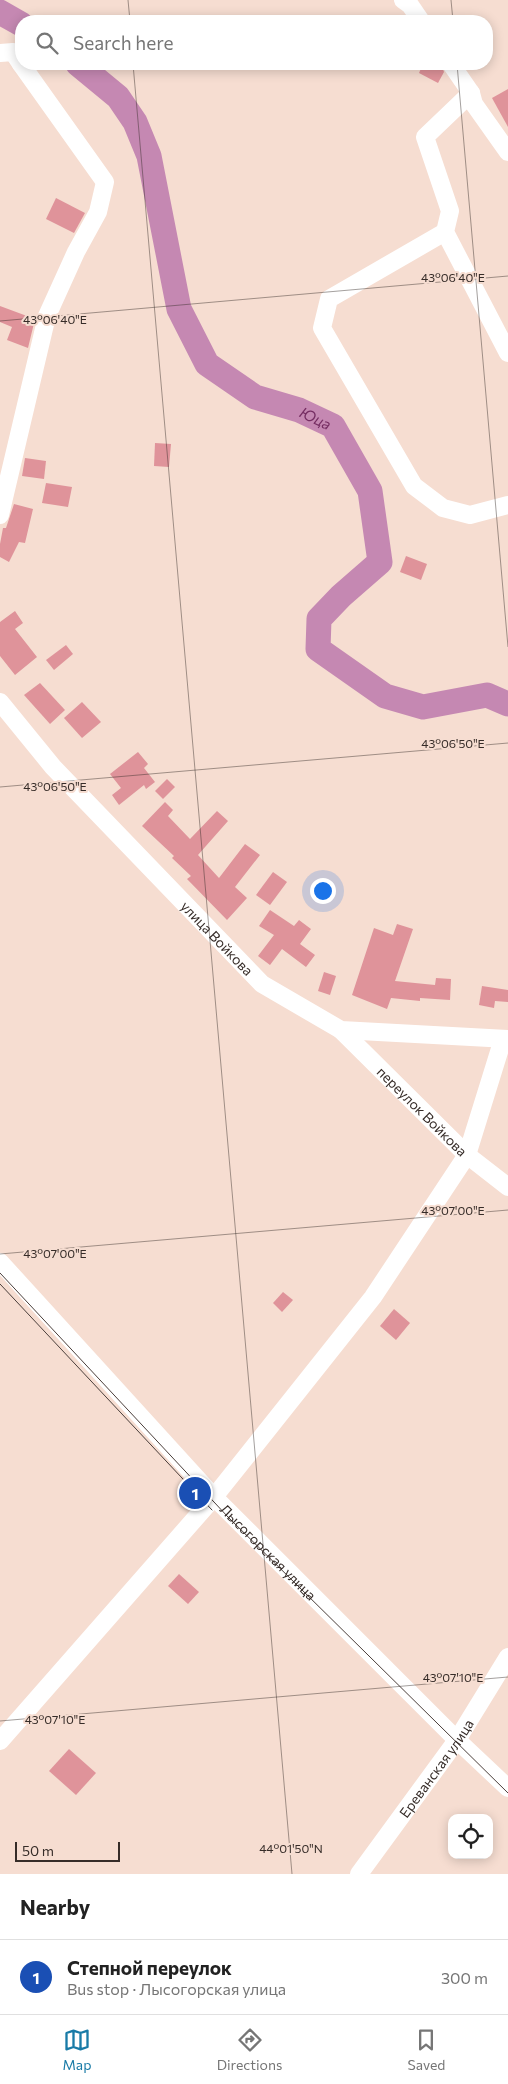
<!DOCTYPE html>
<meta charset="utf-8">
<style>
body{margin:0;font-family:Commissioner,sans-serif;background:#f6f6f6;color:#222}
.controls{position:absolute;right:15px;bottom:15px;display:grid;overflow:hidden;border-radius:10px;box-shadow:0 2px 12px #0003}
.controls button{width:45px;height:45px;display:grid;place-items:center;padding:0;border:0;border-bottom:1px solid #e0e0e0;background:#fff;color:#222;font:25px sans-serif}
.scale{position:absolute;left:15px;bottom:12px;width:105px;box-sizing:border-box;padding-left:5px;border:2px solid #362c28;border-top:0;font-size:14px;line-height:18px;white-space:nowrap;color:#362c28;-webkit-text-stroke:4px #f6ddd1;paint-order:stroke}
.you{position:absolute;left:322px;top:890px;width:18px;height:18px;margin:-12px;border:4px solid #fff;border-radius:50%;background:#1a73e8;box-shadow:0 0 0 8px #1a73e833}
.badge{display:grid;place-items:center;width:32px;height:32px;border-radius:50%;background:#197ba7;color:#fff;font-size:16px;font-weight:700}
.pin{position:absolute;translate:-50% -50%;border:2px solid #fff;box-shadow:0 1px 5px #0006}
.list{margin:0;padding:0;list-style:none}
h2{display:flex;justify-content:space-between;align-items:center;height:65px;margin:0;padding:0 20px;font-size:21px}
h2 small{font-size:16px;font-weight:400;color:#767676}
.list li{display:grid;grid-template-columns:32px 1fr auto;gap:15px;align-items:center;box-sizing:border-box;height:75px;padding:0 20px;border-top:1px solid #e0e0e0}
.list b{display:block;font-size:19px;white-space:nowrap}
.list p{margin:0;font-size:16px;white-space:nowrap;color:#767676}
.list em{font-size:16px;font-style:normal;color:#767676}
.icon{flex:none;width:28px;height:28px;fill:none;stroke:currentColor;stroke-width:2;stroke-linecap:round;stroke-linejoin:round}
.map{position:relative;flex:none;width:508px;height:1874px;overflow:hidden}
.search{position:absolute;background:#fff;box-shadow:0 2px 12px #0003;left:15px;right:15px;top:15px;height:55px;display:flex;align-items:center;gap:12px;box-sizing:border-box;padding:0 18px;border-radius:20px;color:#767676;font-size:19px}
.sheet{height:140px;background:#fff}
nav{display:flex;justify-content:space-around;align-items:center;box-sizing:border-box;height:70px;border-top:1px solid #e0e0e0;background:#fff;font-size:14px;color:#767676}
nav a{display:grid;justify-items:center;gap:2px}
nav .on{color:#197ba7}
.map>svg:first-child{display:block}
</style>
<div class="map">
<svg width="508" height="1874" viewBox="0 0 508 1874">
<rect width="100%" height="100%" fill="#f6ddd1"/>
<g fill="none" stroke-linecap="round" stroke-linejoin="round">
<!-- river -->
<g stroke="#c588b2" stroke-width="25">
<path d="M0 12 21 24"/>
<path id="s1" d="M78 64 118 97 135 122 149 156 179 309 207 364 255 397 299 410 333 426 370 491 380 562 341 596 319 619 318 649 385 696 423 707 487 695 508 704"/>
</g>
</g>
<!-- building -->
<g fill="#df939a">
<path d="M423 64H441L444 72 438 83 419 73Z"/>
<path d="M508 89V127L492 98Z"/>
<path d="M56 198 85 213 74 233 46 219Z"/>
<path d="M0 306 35 319 28 348 7 340 12 327 0 322Z"/>
<path d="M155 443 171 444 169 467 154 466Z"/>
<path d="M25 458 46 461 44 479 22 476Z"/>
<path d="M46 483 72 487 68 507 42 503Z"/>
<path d="M14 504 33 509 25 543 19 542 9 562 0 557V544L3 528H6Z"/>
<path d="M406 556 427 564 421 580 400 572Z"/>
<path d="M15 611 23 623 15 629 37 657 15 675 0 656V622Z"/>
<path d="M66 645 73 654 54 670 46 660Z"/>
<path d="M40 683 65 710 50 724 24 695Z"/>
<path d="M82 702 101 722 82 738 64 718Z"/>
<path d="M138 752 148 764 144 768 155 782 146 789 144 785 119 805 112 795 121 788 110 774Z"/>
<path d="M167 779 175 787 163 799 155 791Z"/>
<path d="M165 802 173 810 168 816 190 839 217 811 228 821 198 855 219 878 245 844 260 855 235 887 247 898 227 920 187 879 191 876 172 858 174 856 142 826Z"/>
<path d="M273 872 287 882 270 905 256 895Z"/>
<path d="M270 910 294 926 299 920 311 929 300 944 315 955 306 967 282 949 270 965 258 956 274 935 259 926Z"/>
<path d="M397 924 413 929 395 981 435 985 436 978 451 979 450 1000 420 998V1001L391 998 387 1009 352 995 374 928 393 935Z"/>
<path d="M324 972 336 976 330 995 318 991Z"/>
<path d="M482 986 508 990V1002L495 1001 494 1008 479 1005Z"/>
<path d="M283 1292 293 1300 282 1312 273 1303Z"/>
<path d="M394 1309 410 1323 396 1340 380 1326Z"/>
<path d="M179 1574 199 1592 188 1604 168 1586Z"/>
<path d="M69 1749 96 1773 76 1795 49 1771Z"/>
</g>
<g fill="none" stroke-linecap="round" stroke-linejoin="round">
<!-- minor -->
<g stroke="#fff" stroke-width="18">
<path d="M403 0 410 5 421 21"/>
<path d="M0 53 13 52 21 64"/>
<path d="M451 64 471 93 474 104 508 152"/>
<path d="M471 93 425 137 450 211 445 232 508 353"/>
<path d="M445 232 329 299 322 328 414 486 443 508 470 515 508 505"/>
<path d="M0 515 47 316 76 252 98 212 105 182 21 64"/>
<path id="s2" d="M0 702 53 767 262 984 341 1030 508 1039"/>
<path id="s3" d="M341 1030 467 1155 508 1187"/>
<path id="s4" d="M0 1262 214 1497 457 1740 508 1788"/>
<path d="M0 1741 214 1497 373 1297 467 1155 503 1039"/>
<path id="s5" d="M359 1874 457 1740 508 1657"/>
</g>
<!-- tram -->
<g stroke="#4b3f3b" stroke-width="1">
<path d="M0 1273 228 1517 508 1793"/>
<path d="M0 1284 212 1510"/>
</g>
</g>
<!-- ticks -->
<path fill="none" stroke="#362c28" stroke-width="1" stroke-opacity="0.45" d="M128 0 130 21M451 0 453 21M133 64 292 1874M457 64 508 647M0 321 508 276M0 787 508 743M0 1254 508 1210M0 1721 508 1677"/>
<g text-anchor="middle" dominant-baseline="central" stroke-width="4" stroke-linejoin="round" paint-order="stroke">
<!-- street labels -->
<g font-size="14" fill="#362c28" stroke="#f6ddd1">
<text stroke="none"><textPath href="#s2" startOffset="321">улица Войкова</textPath></text>
<text stroke="none"><textPath href="#s3" startOffset="115">переулок Войкова</textPath></text>
<text stroke="none"><textPath href="#s4" startOffset="395">Лысогорская улица</textPath></text>
<text stroke="none"><textPath href="#s5" startOffset="131">Ереванская улица</textPath></text>
</g>
<!-- water labels -->
<g font-size="15" font-style="italic" fill="#762e63" stroke="#f6ddd1">
<text stroke="none"><textPath href="#s1" startOffset="459">Юца</textPath></text>
</g>
</g>
<g font-size="12" text-anchor="middle" fill="#362c28" stroke="#f6ddd1" stroke-width="4" stroke-linejoin="round" paint-order="stroke">
<text x="453" y="282">43°06'40"E</text>
<text x="55" y="324">43°06'40"E</text>
<text x="453" y="748">43°06'50"E</text>
<text x="55" y="791">43°06'50"E</text>
<text x="453" y="1215">43°07'00"E</text>
<text x="55" y="1258">43°07'00"E</text>
<text x="453" y="1682">43°07'10"E</text>
<text x="55" y="1724">43°07'10"E</text>
<text x="291" y="1853">44°01'50"N</text>
</g>
</svg>
<div class="controls">
<button><svg class="icon" aria-label="locate" viewBox="0 0 24 24"><circle cx="12" cy="12" r="6"/><path d="M12 2v4M12 18v4M2 12h4M18 12h4"/></svg></button>
</div>
<div class="scale">50 m</div>
<div class="you"></div>
<div class="pin badge" style="left:195px;top:1493px;background:#1a4fb4">1</div>
<div class="search"><svg class="icon" aria-label="search" viewBox="0 0 24 24"><circle cx="10" cy="10" r="6"/><path d="M15 15l6 6"/></svg>Search here</div>
</div>
<section class="sheet">
<h2>Nearby<small></small></h2>
<ul class="list">
<li><span class="badge" style="background:#1a4fb4">1</span><div><b>Степной переулок</b><p>Bus stop · Лысогорская улица</p></div><em>300 m</em></li>
</ul>
</section>
<nav>
<a class="on"><svg class="icon" aria-label="map" viewBox="0 0 24 24"><path d="M3 6l6-2 6 2 6-2v14l-6 2-6-2-6 2zM9 4v14M15 6v14"/></svg>Map</a>
<a><svg class="icon" aria-label="directions" viewBox="0 0 24 24"><path d="M12 3l9 9-9 9-9-9zM9 14v-3h6M13 9l2 2-2 2"/></svg>Directions</a>
<a><svg class="icon" aria-label="saved" viewBox="0 0 24 24"><path d="M7 4h10v16l-5-4-5 4z"/></svg>Saved</a>
</nav>
